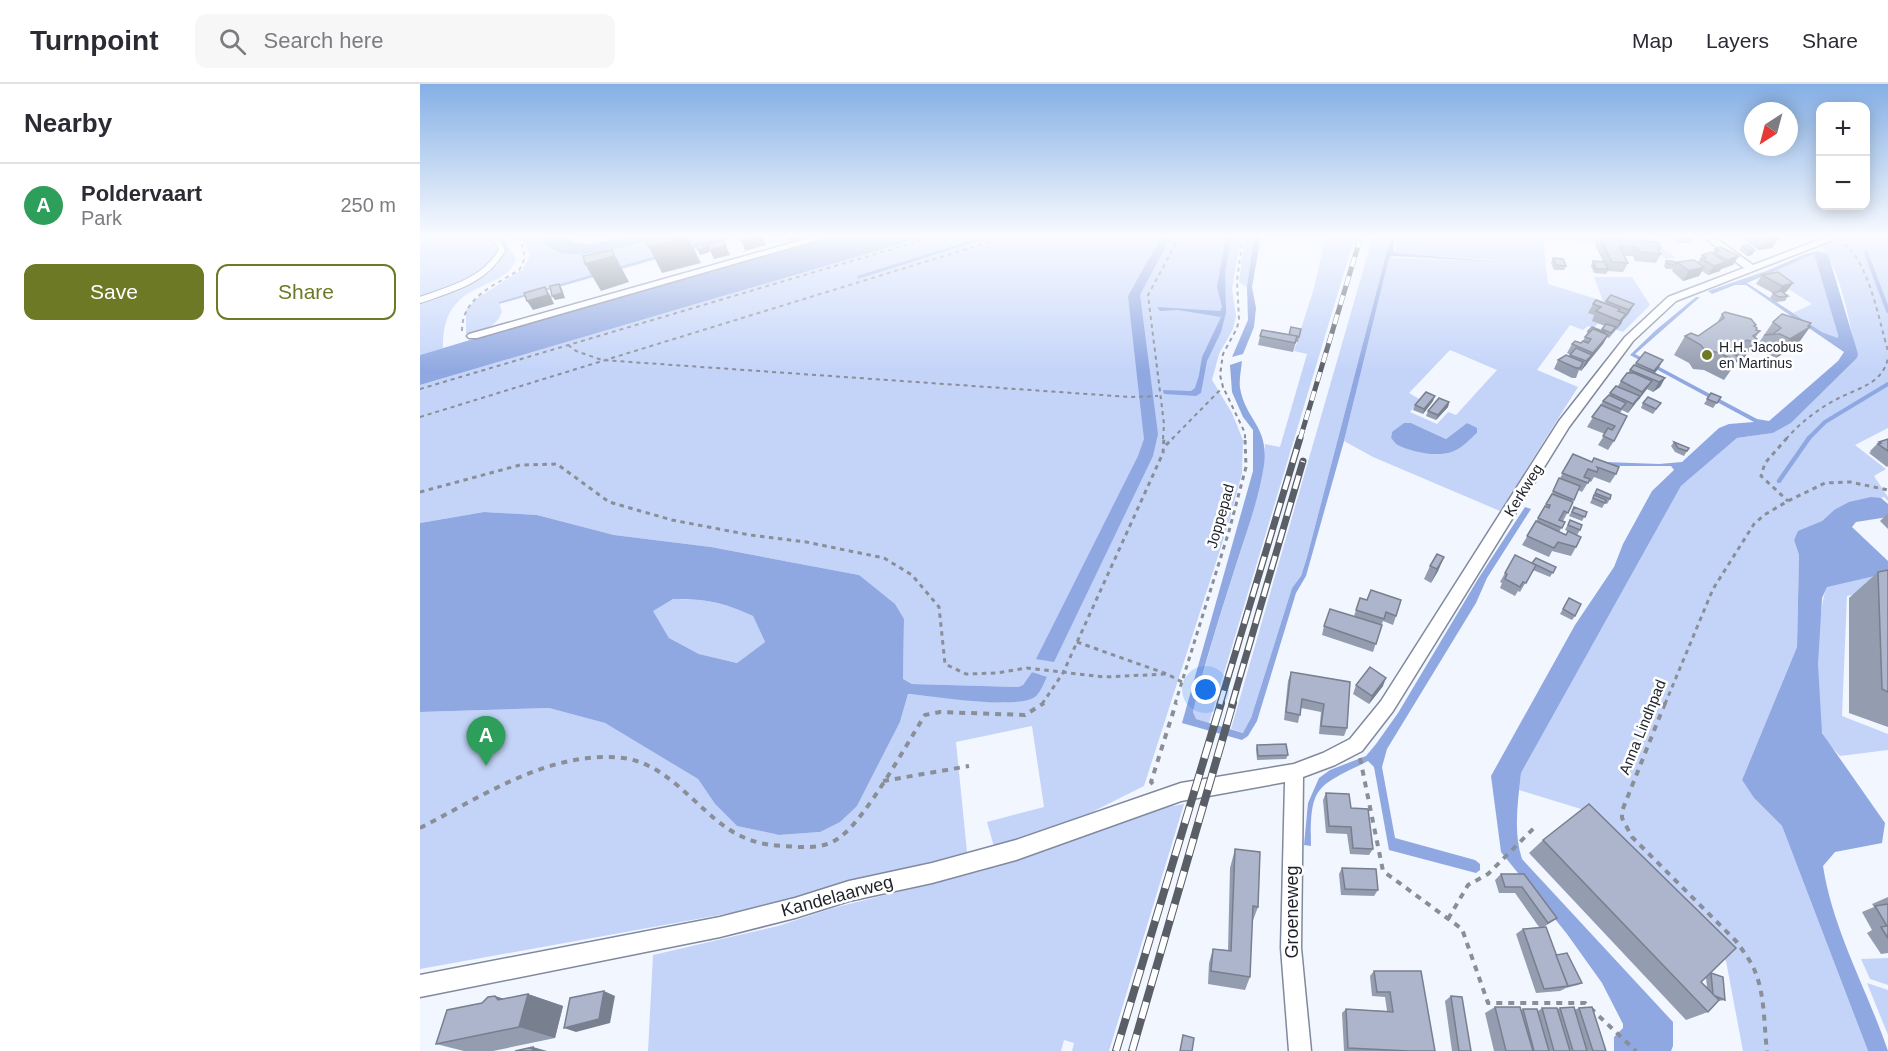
<!DOCTYPE html>
<meta charset="utf-8">
<style>
body{margin:0;font-family:Helvetica,sans-serif;background:#f7f7f7;color:#2b2b33}
.controls{position:absolute;right:18px;top:18px;display:grid;overflow:hidden;border-radius:12px;box-shadow:0 3px 15px #0003}
.controls button{width:54px;height:54px;display:grid;place-items:center;padding:0;border:0;border-bottom:2px solid #e1e1e2;background:#fff;color:#2b2b33;font:30px sans-serif}
.compass{position:absolute;left:1324px;top:18px;width:54px;height:54px;border-radius:50%;background:#fff;box-shadow:0 3px 15px #0003;rotate:216deg}
.you{position:absolute;left:786px;top:606px;width:21px;height:21px;margin:-15px;border:4px solid #fff;border-radius:50%;background:#1a73e8;box-shadow:0 0 0 9px #1a73e833}
.badge{display:grid;place-items:center;width:39px;height:39px;border-radius:50%;background:#6d7924;color:#fff;font-size:20px;font-weight:700}
.pin{position:absolute;translate:-50% -50px;filter:drop-shadow(0 2px 3px #0008)}
.pin::after{content:'';position:absolute;top:32px;width:21px;height:18px;background:inherit;clip-path:polygon(0 0,100% 0,50% 100%)}
.list{margin:0;padding:0;list-style:none}
h2{display:flex;justify-content:space-between;align-items:center;height:78px;margin:0;padding:0 24px;font-size:26px}
h2 small{font-size:20px;font-weight:400;color:#7c7c81}
.list li{display:grid;grid-template-columns:39px 1fr auto;gap:18px;align-items:center;box-sizing:border-box;height:84px;padding:0 24px;border-top:2px solid #e1e1e2}
.list b{display:block;font-size:22px;white-space:nowrap}
.list p{margin:0;font-size:20px;white-space:nowrap;color:#7c7c81}
.list em{font-size:20px;font-style:normal;color:#7c7c81}
.actions{display:flex;gap:12px;padding:18px 24px}
.actions a{flex:1;padding:14px 0;border:2px solid #6d7924;border-radius:12px;text-align:center;font-size:21px;color:#6d7924}
.actions .main{background:#6d7924;color:#fff}
.icon{flex:none;width:33px;height:33px;fill:none;stroke:currentColor;stroke-width:2;stroke-linecap:round;stroke-linejoin:round}
.map{position:relative;flex:none;width:1468px;height:967px;overflow:hidden}
header{display:flex;align-items:center;gap:36px;box-sizing:border-box;height:84px;padding:0 30px;background:#fff;border-bottom:2px solid #e1e1e2}
header strong{font-size:28px}
nav{display:flex;gap:33px;margin-inline-start:auto;font-size:21px}
.search{width:420px;height:54px;background:#f7f7f7;display:flex;align-items:center;gap:15px;box-sizing:border-box;padding:0 21px;border-radius:12px;color:#7c7c81;font-size:22px}
main{display:flex}
aside{flex:1;background:#fff}
.map>svg:first-child{display:block}
</style>
<header>
<strong>Turnpoint</strong>
<div class="search"><svg class="icon" aria-label="search" viewBox="0 0 24 24"><circle cx="10" cy="10" r="6"/><path d="M15 15l6 6"/></svg>Search here</div>
<nav><a>Map</a><a>Layers</a><a>Share</a></nav>
</header>
<main>
<aside>
<h2>Nearby<small></small></h2>
<ul class="list">
<li><span class="badge" style="background:#2e9e5b">A</span><div><b>Poldervaart</b><p>Park</p></div><em>250 m</em></li>
</ul>
<div class="actions"><a class="main">Save</a><a>Share</a></div>
</aside>
<div class="map">
<svg width="1468" height="967" viewBox="0 0 1468 967">
<rect width="100%" height="100%" fill="#f2f6ff"/>
<!-- green -->
<g fill="#c4d4f9" fill-rule="evenodd">
<path d="M0 152H82L96 175C85 210 22 192 23 264L0 271Z"/>
<path d="M99 152H120L129 163 155 170H173L243 152H303L79 218 82 228C76 244 62 247 46 250V226L56 215 103 185 110 171Z"/>
<path d="M508 152H821L812 205 816 232 813 245 799 270 792 296 812 329 823 356 822 389 809 438 724 702 668 730 574 763 567 738 624 723 612 642 536 658 547 768 344 823 0 885V628L129 624 185 639 278 695 295 720 317 742 359 751 400 748 437 722 480 638 488 610 584 619 615 613 627 594 612 588 603 601 598 603 492 600 483 595 484 535 439 491 291 463 194 451 117 431 64 428 0 439V301Z"/>
<path d="M825 152H834L827 203 819 198Z"/>
<path d="M906 152H935L789 639 775 635 773 628C785 580 799 533 815 485 828 444 843 403 845 360L860 363 887 270 874 267 894 204Z"/>
<path d="M953 152H971L969 160 887 473 881 492 872 504 831 634 824 649 811 645Z"/>
<path d="M976 152H1154L1213 156 1212 152H1228L1256 174 1245 175 1232 163 1123 156 1128 200 1183 217 1174 193H1212L1230 221 1203 248 1178 239 1174 244 1168 242 1163 246 1150 241 1117 286 1158 303 1080 427 953 373 924 357 969 174 1084 177 975 169ZM1030 266 1077 286 1036 331 1028 328 1017 340 990 328 1001 316 989 309ZM991 339 1026 355 1047 339 1057 349C1022 378 1018 369 976 360L971 354 972 348Z"/>
<path d="M1431 152H1457L1446 153 1449 155 1468 154V344L1435 361 1466 385 1454 392 1468 413V417L1464 413 1414 426 1402 437 1378 448 1374 456 1379 471 1377 563 1322 696 1334 714 1362 742 1448 967H1323L1306 877 1161 725 1099 706 1101 689 1261 402 1317 354 1353 349 1371 339 1437 274C1431 246 1420 180 1400 162Z"/>
<path d="M1394 170 1418 251V254L1402 248 1373 229 1392 220 1345 190Z"/>
<path d="M1468 489V504L1427 512 1422 632 1468 650V666L1420 672C1414 665 1406 659 1403 650 1393 628 1397 524 1407 502Z"/>
<path d="M253 515C287 515 302 518 333 532L345 558 317 579 279 570 249 554 232 526Z"/>
<path d="M764 720 689 967H652L654 959 644 956 641 967H228L233 871 358 842 413 824 562 787 684 743 741 724Z"/>
<path d="M1468 874V901L1450 895 1441 875Z"/>
<path d="M1447 899 1468 906V951Z"/>
</g>
<!-- water -->
<g fill="#90a8e1" fill-rule="evenodd">
<path d="M120 152H143L154 158 172 160 208 152H243C216 159 153 182 129 163 125 161 122 155 120 152Z"/>
<path d="M303 152H317L79 220V218Z"/>
<path d="M417 152H508L0 301V271L177 218Z"/>
<path d="M565 152H574L438 195 437 192Z"/>
<path d="M742 152H751L720 211 738 350 733 372 634 578 616 575 718 372 724 355 708 212Z"/>
<path d="M806 152H812L805 188 806 229 801 248 787 277 781 309 776 312 744 310 743 306 771 307 775 304 779 291 782 273 801 233 758 226 740 227 737 223 800 227 802 223 797 203Z"/>
<path d="M834 152H841L832 203 836 224 834 243 823 270 812 273 828 236 827 203Z"/>
<path d="M971 152H976L973 165 975 169 1084 178 973 172 969 174 924 357 886 492 876 509 837 637 828 652 822 656 762 639 833 387V346L823 333 812 308 810 281 822 277C821 286 819 296 820 304 826 337 849 342 844 381 839 414 827 447 817 478 801 528 785 577 773 628L776 635 823 649 831 634 872 504 881 492 887 473Z"/>
<path d="M1398 167 1408 170 1438 270 1437 274 1371 339 1353 349 1317 354 1261 402 1101 689C1098 717 1093 748 1102 775L1253 938V962L1251 967H1194V953L1203 944V940L1182 899 1147 850 1081 768 1071 692 1155 541 1194 483 1203 460 1232 407 1254 386 1251 382H1189L1185 378 1239 380 1262 378 1299 344 1309 340 1334 338 1210 271 1236 246 1276 213H1280L1215 270 1337 335 1349 337 1418 277 1424 268 1326 201H1315L1292 210 1288 207 1349 186 1385 170ZM1394 170 1418 251V254L1402 248 1327 199Z"/>
<path d="M984 339H991L1026 355 1047 339 1057 344V349C1050 355 1042 364 1034 367 1018 374 990 368 976 360L971 354 972 348Z"/>
<path d="M1451 413 1461 414 1468 420V433L1436 438 1432 443 1468 477V489L1407 503 1402 514 1398 580 1402 649 1465 739 1462 759 1415 768 1403 782C1413 847 1447 905 1468 967H1448L1362 742 1334 714 1322 696 1377 563 1379 471 1374 456 1378 447 1402 437 1414 426 1429 418Z"/>
<path d="M1105 423 1111 425 1067 494 1056 519 967 665 962 683 975 754 1055 776 1060 780V786L1056 789 969 766 954 683 948 677C896 703 890 701 891 762L884 761 888 719 899 694 910 686 946 672 956 660 978 629 1058 495Z"/>
<path d="M64 428 117 431 194 451 291 463 439 491 475 520 484 535 483 595 492 600 598 603 603 601 612 588 627 593C624 599 620 609 615 613 595 626 514 612 488 610L480 638 437 722 420 738 400 748 359 751 317 742 295 720 278 695 185 639 129 624 0 628V439ZM253 515C287 515 302 518 333 532L345 558 317 579 279 570 249 554 233 527Z"/>
</g>
<g fill="none" stroke-linecap="round" stroke-linejoin="round">
<!-- stream-far1 -->
<g stroke="#90a8e1" stroke-width="4">
<path d="M1446 169 1468 227"/>
<path d="M1388 355 1405 338 1468 300"/>
</g>
<!-- stream -->
<path stroke="#90a8e1" stroke-width="4.5" d="M1359 397 1389 354"/>
<defs>
<path id="lane" d="M0 216C31 205 65 197 82 166L75 152"/>
<g id="street">
<path d="M396 152H411L57 254H49L47 252 49 250Z"/>
<path d="M1282 152H1293L1333 181 1409 152H1423L1256 217 1213 257 1149 343 973 627 942 667 915 681 883 693 881 864 891 967H869L861 864 865 698 761 717 596 776 512 799 429 817 375 834 300 853 0 913V891L300 833 375 814 429 797 512 779 596 756 761 699 874 680 903 669 930 655 961 617 1139 337 1205 253 1248 213 1324 184Z"/>
</g>
</defs>
<!-- lane casing -->
<use href="#lane" stroke="#81899e" stroke-width="8"/>
<!-- street casing -->
<use href="#street" stroke="#81899e" stroke-width="3"/>
<!-- path-far2 -->
<g stroke="#8a8e96" stroke-width="2" stroke-dasharray="4 4" stroke-linecap="butt">
<path d="M823 152 817 197 819 235 817 244 803 270 800 291 803 303 825 349V355"/>
<path d="M1424 160C1449 178 1459 237 1468 267"/>
<path d="M42 247C42 213 74 202 99 186 108 173 104 165 97 152"/>
<path d="M148 261 156 267 182 276 710 313 738 312"/>
<path d="M0 305 516 152"/>
<path d="M0 333 589 152"/>
<path d="M743 355 744 340 728 211 760 152"/>
<path d="M752 355 803 303"/>
<path d="M1366 355C1380 339 1399 324 1419 314 1439 304 1463 299 1468 274"/>
</g>
<!-- path-far1 -->
<g stroke="#8a8e96" stroke-width="3" stroke-dasharray="4.5 4.5" stroke-linecap="butt">
<path d="M1367 354 1345 379 1341 392 1368 417"/>
<path d="M746 361 753 354"/>
<path d="M0 408 100 381 137 380 189 418 252 436 330 451 386 458 464 474 492 491 519 523 525 580 546 590 577 589 607 584 684 593 747 590"/>
<path d="M657 558 747 590 762 598"/>
<path d="M622 620 643 589 743 369 744 354"/>
<path d="M755 620 809 447 826 383 825 354"/>
<path d="M1245 620 1293 505 1334 440 1344 431 1368 417 1405 399 1430 398 1468 406"/>
</g>
<!-- path -->
<g stroke="#8a8e96" stroke-width="4" stroke-dasharray="6 6" stroke-linecap="butt">
<path d="M1245 619 1202 727V734L1212 753 1316 857C1323 867 1332 878 1336 890 1345 913 1344 943 1347 967"/>
<path d="M940 674 963 787 1042 845 1068 919H1165L1216 967"/>
<path d="M463 697 549 682"/>
<path d="M733 700 731 698 756 619"/>
<path d="M0 744C63 712 130 666 203 674 237 678 262 706 286 727 310 749 329 760 362 762 382 763 402 766 419 754 446 735 486 661 505 631L520 628 605 631 624 619"/>
<path d="M1028 835 1048 801 1068 790 1117 741"/>
</g>
<!-- lane -->
<use href="#lane" stroke="#fff" stroke-width="6"/>
<!-- street -->
<use href="#street" fill="#fff" fill-rule="evenodd"/>
<defs>
<path id="rail-far2" d="M880 355 941 152"/>
<g id="rail-far1">
<path d="M800 620 880 354"/>
<path d="M812 620 883 377"/>
</g>
<g id="rail">
<path d="M696 967 801 619"/>
<path d="M712 967 813 619"/>
</g>
</defs>
<!-- rail-far2 casing -->
<use href="#rail-far2" stroke="#5a5e66" stroke-width="5"/>
<!-- rail-far1 casing -->
<use href="#rail-far1" stroke="#5a5e66" stroke-width="7"/>
<!-- rail casing -->
<use href="#rail" stroke="#5a5e66" stroke-width="8"/>
<!-- rail-far2 -->
<use href="#rail-far2" stroke="#fff" stroke-width="4" stroke-dasharray="10" stroke-linecap="butt"/>
<!-- rail-far1 -->
<use href="#rail-far1" stroke="#fff" stroke-width="4.5" stroke-dasharray="14" stroke-linecap="butt"/>
<!-- rail -->
<use href="#rail" stroke="#fff" stroke-width="6" stroke-dasharray="17" stroke-linecap="butt"/>
</g>
<!-- wall -->
<g fill="#949caf" fill-rule="evenodd">
<path d="M1179 152 1211 157 1241 164 1239 167 1241 170 1236 179 1215 177 1213 172H1204L1208 179 1203 188 1188 187 1186 190 1174 189 1171 182 1173 177 1183 178 1175 161Z"/>
<path d="M1252 152H1274L1270 159H1259Z"/>
<path d="M1326 152H1353L1358 155 1352 164 1338 166 1324 155Z"/>
<path d="M1327 161 1332 171 1327 172 1319 166 1322 162Z"/>
<path d="M1301 163 1313 181 1301 185 1300 187 1288 191 1282 187 1279 192 1263 197 1252 187 1253 185H1246L1244 182 1246 177 1257 179V178H1278L1282 171 1293 169 1295 165Z"/>
<path d="M1133 174 1146 182 1144 186H1134L1131 179Z"/>
<path d="M1342 191 1373 199 1366 208 1363 209 1368 212 1365 217 1356 218 1350 214 1353 209 1336 200Z"/>
<path d="M1186 217 1214 220 1209 229 1204 235H1203L1201 240 1189 254 1187 253 1183 260 1161 287 1159 286 1156 294H1152L1134 285 1138 276 1150 273 1151 271 1147 269 1152 260 1161 259 1163 257 1168 247H1181L1185 242 1172 237 1174 231 1168 229 1173 220 1185 219Z"/>
<path d="M1302 230 1335 243 1336 246 1340 247 1335 254 1337 255 1324 274 1320 277 1318 276 1304 296 1284 286 1273 285 1269 279 1254 271 1265 252H1278L1297 239Z"/>
<path d="M1353 238 1391 239 1389 242 1390 243 1377 261 1356 274 1346 269 1331 270Z"/>
<path d="M881 245 878 258H876L873 268 838 261 840 252 869 251Z"/>
<path d="M1243 276 1235 289 1245 294 1240 303 1233 308 1227 305 1208 329 1202 326 1200 329 1194 357 1188 366 1178 361 1185 350 1167 343 1183 317 1198 302 1201 297 1216 279Z"/>
<path d="M1291 309 1301 313 1293 324 1284 320Z"/>
<path d="M1013 317 1003 330 993 326 995 321Z"/>
<path d="M1029 318 1028 323 1016 336 1006 332 1008 327Z"/>
<path d="M1223 319H1241L1233 330 1221 324Z"/>
<path d="M1468 355V382L1467 383 1449 369 1451 368 1450 367 1459 358Z"/>
<path d="M1254 358 1267 367 1264 372 1255 368 1251 362Z"/>
<path d="M1153 370 1196 390 1190 399 1174 393 1171 398 1169 397 1162 408 1158 406 1152 418H1153L1143 437 1145 438 1139 448 1156 463 1151 472 1132 467 1129 473 1102 461 1124 424Z"/>
<path d="M1177 405 1190 415 1187 420 1185 419 1182 424 1170 419Z"/>
<path d="M1154 423 1167 428 1162 437 1149 432Z"/>
<path d="M1468 429V445L1460 437Z"/>
<path d="M1150 436 1160 446 1157 451 1145 446Z"/>
<path d="M1024 473 1018 487 1011 499 1004 495 1010 482Z"/>
<path d="M1112 479 1136 483 1130 493 1113 486 1100 508 1098 507 1095 512 1080 504 1082 499 1080 498 1085 489Z"/>
<path d="M1468 486V643L1429 629V514L1458 488Z"/>
<path d="M940 514 976 532 973 541 963 537 953 568 902 551 904 542 934 532Z"/>
<path d="M1149 514 1155 532 1152 536 1140 530Z"/>
<path d="M871 588 930 598 927 644 924 652 899 650 901 628 881 624 878 639 864 636 868 597Z"/>
<path d="M936 601 963 602 949 620 933 610Z"/>
<path d="M837 661 868 671 866 675 837 676 836 665Z"/>
<path d="M906 709 931 724 953 765 949 771 930 770 927 750 906 749 903 716Z"/>
<path d="M1123 756 1291 889 1305 916 1298 917 1288 928 1266 936 1109 769ZM1286 894 1287 903 1281 898Z"/>
<path d="M815 765 838 823 832 839 830 893 825 906 788 900 789 879 793 865 808 866 810 784Z"/>
<path d="M922 784 958 806 954 812 921 811 919 790Z"/>
<path d="M1081 790H1104L1137 834 1124 843 1136 871 1162 899 1158 901 1146 904 1140 907 1116 909 1096 850 1103 845 1119 843 1095 809H1079L1075 796Z"/>
<path d="M1468 813V869L1461 870 1447 849 1452 846 1442 828 1454 823 1452 820Z"/>
<path d="M954 887 1015 967H924L922 929 926 925 967 927 965 913 952 912 950 892Z"/>
<path d="M108 910 143 922 135 954 73 967H44L16 960 62 919 75 912 84 915Z"/>
<path d="M1031 912 1051 967H1032L1025 917Z"/>
<path d="M1075 923 1101 926 1103 925 1118 927 1122 924 1137 925 1140 924 1154 926 1159 924 1186 967H1074L1065 929Z"/>
</g>
<!-- shaded-wall -->
<g fill="#787f8e">
<path d="M343 152 346 161 325 167 322 158Z"/>
<path d="M371 152H382L383 153 370 157 369 153Z"/>
<path d="M268 153 281 179 242 189 229 163Z"/>
<path d="M1358 155 1352 164 1338 166 1344 157Z"/>
<path d="M306 162 310 171 294 175 290 166Z"/>
<path d="M288 163 290 168 280 171 278 166Z"/>
<path d="M192 166 209 198 181 207 165 180Z"/>
<path d="M1335 166 1332 171 1327 172 1329 167Z"/>
<path d="M1319 172 1313 181 1301 185 1307 176Z"/>
<path d="M1305 178 1300 187 1288 191 1294 182Z"/>
<path d="M1284 183 1279 192 1263 197 1269 187Z"/>
<path d="M1373 199 1366 208 1356 211 1362 202Z"/>
<path d="M139 200 142 205 145 214 135 216 132 212Z"/>
<path d="M125 203 131 213 134 220 113 226 107 217Z"/>
<path d="M1214 220 1209 229 1204 235 1209 226Z"/>
<path d="M1206 230 1201 240 1196 246 1200 237Z"/>
<path d="M1391 239 1388 244 1390 243 1377 261 1356 274 1370 255Z"/>
<path d="M1336 241 1325 258 1327 256 1315 275 1310 268Z"/>
<path d="M1188 251 1183 260 1168 278 1173 269Z"/>
<path d="M1337 255 1324 274 1320 277 1333 258Z"/>
<path d="M1172 271 1167 280 1161 287 1166 277Z"/>
<path d="M1243 276 1238 285 1229 296 1234 287Z"/>
<path d="M1245 294 1240 303 1233 308 1239 298Z"/>
<path d="M1232 297 1226 306 1217 318 1222 308Z"/>
<path d="M1015 312 1013 317 1003 330 1004 325Z"/>
<path d="M1220 312 1214 321 1208 329 1213 320Z"/>
<path d="M1029 318 1028 323 1016 336 1018 331Z"/>
<path d="M1024 473 1018 487 1011 499 1017 485Z"/>
<path d="M966 594 963 602 949 620 952 612Z"/>
<path d="M184 907 195 912 190 939 156 948 144 944Z"/>
<path d="M108 910 143 922 135 954 99 943 75 912 105 922Z"/>
<path d="M113 963 127 967H112Z"/>
</g>
<!-- building -->
<g fill="#acb5cb" stroke="#787f8e" stroke-width="1.5">
<path d="M238 152H268V153L229 163 225 155Z"/>
<path d="M318 152H343L322 158Z"/>
<path d="M1179 152 1206 154 1211 157 1238 158 1241 164H1238L1241 170 1220 168 1217 163 1199 162 1208 179 1192 178Z"/>
<path d="M1337 152H1353L1358 155 1344 157Z"/>
<path d="M303 156 306 162 290 166 287 160Z"/>
<path d="M280 159 282 162 287 160 288 163 278 166 275 160Z"/>
<path d="M1327 161 1335 166 1329 167 1322 162Z"/>
<path d="M1301 163 1319 172 1307 176 1294 169 1299 167 1295 165Z"/>
<path d="M192 166 194 172 165 180 163 172Z"/>
<path d="M1291 168 1305 178 1294 182 1282 175 1286 174 1282 171Z"/>
<path d="M1133 174 1143 175 1146 182 1136 181Z"/>
<path d="M1274 176 1284 183 1269 187 1257 178Z"/>
<path d="M1173 177 1185 178 1188 185H1176Z"/>
<path d="M1246 177H1252L1257 179 1256 180H1248Z"/>
<path d="M1358 188 1373 199 1362 202 1342 191Z"/>
<path d="M139 200 142 209 132 212 130 202Z"/>
<path d="M125 203 128 211 107 217 104 209Z"/>
<path d="M1361 207 1368 212 1359 213 1353 209Z"/>
<path d="M1191 211 1214 220 1209 226 1186 217Z"/>
<path d="M1176 216 1200 225 1198 227 1206 230 1200 237 1176 227 1181 223 1173 220Z"/>
<path d="M1305 228 1331 235 1336 241 1334 242 1337 244 1336 246 1340 247 1333 252 1337 255 1333 258 1327 256 1310 268 1320 274 1317 277 1296 268 1285 267 1281 261 1265 252 1271 249 1278 252 1304 234 1302 230Z"/>
<path d="M1362 230 1391 239 1388 242 1390 243 1370 255 1360 250 1344 251 1353 250 1361 244 1353 238Z"/>
<path d="M1186 240 1196 243 1191 249 1182 245Z"/>
<path d="M871 243 881 245 879 253 869 251Z"/>
<path d="M1172 243 1185 248 1184 249 1173 245 1170 248 1168 247Z"/>
<path d="M1173 245 1188 251 1173 269 1152 260 1155 257 1161 259 1163 257 1168 259 1171 255 1165 253Z"/>
<path d="M842 246 877 252 875 259 840 252Z"/>
<path d="M1156 264 1172 271 1166 277 1150 271Z"/>
<path d="M1225 268 1243 276 1234 287 1216 279Z"/>
<path d="M1146 271 1163 278 1160 284H1156L1138 276Z"/>
<path d="M1214 281 1245 294 1239 298 1210 286Z"/>
<path d="M1207 289H1214L1232 297 1222 308 1201 297Z"/>
<path d="M1196 302 1220 312 1213 320 1190 309Z"/>
<path d="M1006 308 1015 312 1004 325 995 321Z"/>
<path d="M1291 309 1301 313 1297 319 1287 315Z"/>
<path d="M1189 311 1206 319 1201 325 1183 317Z"/>
<path d="M1228 313 1241 319 1236 325 1223 319Z"/>
<path d="M1019 314 1029 318 1018 331 1008 327Z"/>
<path d="M1181 321 1207 332 1194 357 1183 352 1188 344 1192 346 1195 342 1172 333Z"/>
<path d="M1468 355V367L1458 360 1461 359 1459 358Z"/>
<path d="M1254 358 1269 364 1267 367 1258 364Z"/>
<path d="M1153 370 1172 378 1174 374 1199 383 1196 390 1177 383 1178 385 1177 388 1168 385 1164 393 1170 395 1168 399 1142 389Z"/>
<path d="M1139 394 1160 402 1154 416 1133 407Z"/>
<path d="M1177 405 1191 411 1190 415 1175 409Z"/>
<path d="M1132 410 1153 418 1148 429 1144 427 1139 436 1145 438 1142 444 1118 434 1125 422 1129 424 1130 421 1126 420Z"/>
<path d="M1174 411 1186 416 1185 419 1173 414Z"/>
<path d="M1154 423 1167 428 1165 433 1152 428Z"/>
<path d="M1150 436 1162 441 1160 446 1148 441Z"/>
<path d="M1116 437 1146 451 1148 447 1161 453 1156 463 1138 458 1134 464 1107 452Z"/>
<path d="M1017 470 1024 473 1017 485 1010 482Z"/>
<path d="M1095 471 1116 481 1106 499 1103 498 1100 503 1085 495 1087 490 1085 489Z"/>
<path d="M1116 474 1136 483 1133 489 1112 479Z"/>
<path d="M1468 486V608L1462 605 1458 488Z"/>
<path d="M951 506 981 516 976 532 966 528 964 535 936 526 940 514 947 516Z"/>
<path d="M1149 514 1161 520 1155 532 1143 525Z"/>
<path d="M910 525 962 541 956 560 904 542Z"/>
<path d="M950 583 966 594 952 612 936 601Z"/>
<path d="M871 588 930 598 927 644 901 642 904 620 882 615 880 631 866 628Z"/>
<path d="M866 660 868 671 838 672 837 661Z"/>
<path d="M906 709 929 710 931 724 948 725 953 765 933 764 931 743 909 742Z"/>
<path d="M1169 720 1316 864 1281 898 1299 916 1288 928 1123 756Z"/>
<path d="M815 765 840 768 838 823 833 822 830 893 791 887 793 865 811 867Z"/>
<path d="M922 784 956 785 958 806 925 805Z"/>
<path d="M1081 790H1104L1137 834 1128 839 1102 803H1085Z"/>
<path d="M1468 820V854L1461 843 1467 842 1455 822Z"/>
<path d="M1126 843 1148 902 1124 905 1103 845Z"/>
<path d="M1147 869 1162 899 1148 902 1136 871Z"/>
<path d="M954 887H1001L1015 967H989L928 964 926 925 973 928 970 908H957Z"/>
<path d="M1291 889 1303 893 1305 916 1295 912 1293 910Z"/>
<path d="M184 907 179 935 144 944 150 914Z"/>
<path d="M108 910 99 943 16 960 27 926 62 919 68 913 75 912 78 916Z"/>
<path d="M1031 912 1042 913 1051 967H1039Z"/>
<path d="M1075 923H1100L1113 967H1086Z"/>
<path d="M1154 923 1167 967H1153L1140 924Z"/>
<path d="M1172 923 1186 967H1173L1159 924Z"/>
<path d="M1122 924H1137L1150 967H1134Z"/>
<path d="M1103 925H1117L1129 967H1114Z"/>
<path d="M763 951 774 954 772 967H760Z"/>
<path d="M113 963 112 967H95Z"/>
</g>
<!-- sky -->
<linearGradient id="sky" x2="0" y2="1"><stop stop-color="#85afe5"/><stop offset="0.53" stop-color="#f9fbff"/><stop offset="1" stop-color="#f9fbff" stop-opacity="0"/></linearGradient>
<rect width="1468" height="287" fill="url(#sky)"/>
<!-- markers -->
<circle fill="#6d7924" stroke="#fff" stroke-width="2" cx="1287" cy="271" r="6"/>
<g text-anchor="middle" dominant-baseline="central" stroke-width="5" stroke-linejoin="round" paint-order="stroke">
<!-- far-poi labels -->
<g font-size="14" fill="#1e222a" stroke="#fff" text-anchor="start">
<text x="1299" y="263">H.H. Jacobus<tspan x="1299" dy="16">en Martinus</tspan></text>
</g>
<!-- street labels -->
<g font-size="15" fill="#1e222a" stroke="#fff">
<text transform="translate(1103 406) rotate(-58)">Kerkweg</text>
<text transform="translate(800 432) rotate(-74)">Joppepad</text>
<text transform="translate(1222 643) rotate(-68)">Anna Lindhpad</text>
</g>
<!-- near-street labels -->
<g font-size="18" fill="#1e222a" stroke="#fff">
<text transform="translate(417 812) rotate(-15)">Kandelaarweg</text>
<text transform="translate(872 828) rotate(-90)">Groeneweg</text>
</g>
</g>
</svg>
<div class="controls">
<button>+</button>
<button>−</button>
</div>
<svg class="compass" viewBox="-18 -18 36 36"><path d="M0-13l5 13h-10z" fill="#e53935"/><path d="M0 13l5-13h-10z" fill="#7c7c81"/></svg>
<div class="you"></div>
<div class="pin badge" style="left:66px;top:682px;background:#2e9e5b">A</div>
</div>
</main>
